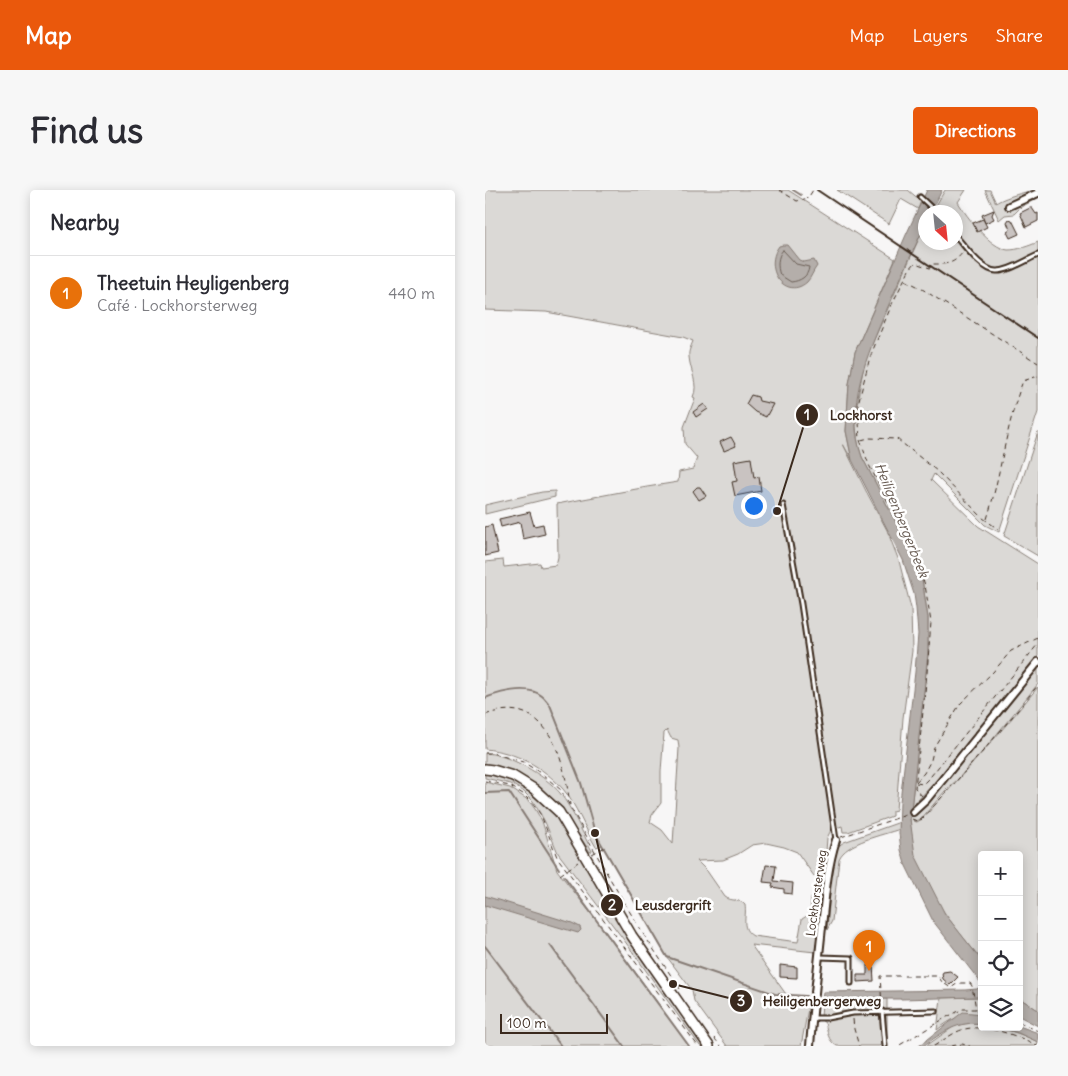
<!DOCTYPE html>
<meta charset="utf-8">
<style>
body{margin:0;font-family:Delius,sans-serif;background:#f7f7f7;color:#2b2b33}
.controls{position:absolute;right:15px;bottom:15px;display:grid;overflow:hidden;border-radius:5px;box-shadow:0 2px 12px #0003}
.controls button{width:45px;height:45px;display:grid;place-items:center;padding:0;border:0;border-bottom:1px solid #e1e1e2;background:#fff;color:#2b2b33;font:25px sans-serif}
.compass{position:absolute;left:433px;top:15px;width:45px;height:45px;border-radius:50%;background:#fff;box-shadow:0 2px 12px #0003;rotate:153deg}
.scale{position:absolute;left:15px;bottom:12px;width:108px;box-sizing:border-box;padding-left:5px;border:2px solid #3b2a1e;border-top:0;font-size:14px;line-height:18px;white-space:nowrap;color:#3b2a1e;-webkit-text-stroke:4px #fff;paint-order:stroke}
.you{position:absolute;left:268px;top:315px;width:18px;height:18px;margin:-12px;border:4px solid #fff;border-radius:50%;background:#1a73e8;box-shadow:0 0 0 8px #1a73e833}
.badge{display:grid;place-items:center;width:32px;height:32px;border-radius:50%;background:#ea580c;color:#fff;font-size:16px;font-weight:700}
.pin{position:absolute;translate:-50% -41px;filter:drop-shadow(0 1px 2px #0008)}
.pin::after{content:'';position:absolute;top:26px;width:18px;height:15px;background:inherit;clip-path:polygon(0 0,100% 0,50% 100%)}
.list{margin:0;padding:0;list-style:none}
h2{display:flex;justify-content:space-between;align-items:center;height:65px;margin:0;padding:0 20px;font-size:21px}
h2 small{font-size:16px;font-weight:400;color:#7c7c81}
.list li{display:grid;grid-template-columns:32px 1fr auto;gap:15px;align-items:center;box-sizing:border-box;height:75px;padding:0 20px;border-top:1px solid #e1e1e2}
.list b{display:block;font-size:19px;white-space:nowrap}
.list p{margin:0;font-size:16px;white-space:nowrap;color:#7c7c81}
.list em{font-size:16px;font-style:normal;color:#7c7c81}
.icon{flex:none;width:28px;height:28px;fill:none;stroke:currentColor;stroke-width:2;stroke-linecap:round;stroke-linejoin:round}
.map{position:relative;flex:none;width:553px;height:856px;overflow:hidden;border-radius:5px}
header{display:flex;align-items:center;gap:30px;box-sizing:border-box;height:70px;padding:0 25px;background:#ea580c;color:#fff}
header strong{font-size:24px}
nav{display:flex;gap:28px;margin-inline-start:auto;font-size:18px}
.intro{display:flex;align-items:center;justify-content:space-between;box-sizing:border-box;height:120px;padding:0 30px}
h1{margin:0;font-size:35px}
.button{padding:12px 22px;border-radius:5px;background:#ea580c;color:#fff;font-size:18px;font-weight:700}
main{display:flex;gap:30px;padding:0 30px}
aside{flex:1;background:#fff;border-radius:5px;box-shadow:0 2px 12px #0003}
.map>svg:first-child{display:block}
</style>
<header>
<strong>Map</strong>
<nav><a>Map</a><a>Layers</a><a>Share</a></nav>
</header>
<div class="intro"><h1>Find us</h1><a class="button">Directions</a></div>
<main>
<aside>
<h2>Nearby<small></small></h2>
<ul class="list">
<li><span class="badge" style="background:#e8710a">1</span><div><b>Theetuin Heyligenberg</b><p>Café · Lockhorsterweg</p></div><em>440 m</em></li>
</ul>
</aside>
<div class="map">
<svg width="553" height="856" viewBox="0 0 553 856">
<rect width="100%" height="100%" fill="#f7f6f6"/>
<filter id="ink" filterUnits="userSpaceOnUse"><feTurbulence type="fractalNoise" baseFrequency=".02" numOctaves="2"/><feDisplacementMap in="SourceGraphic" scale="10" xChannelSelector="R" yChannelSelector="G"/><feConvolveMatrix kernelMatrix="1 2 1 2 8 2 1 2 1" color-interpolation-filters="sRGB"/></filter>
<g filter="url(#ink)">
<!-- green -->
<g fill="#dbd9d6" stroke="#8b827a" fill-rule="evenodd">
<path d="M0 0H303L410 69 370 162 364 194 361 241 367 270 358 254 381 301 402 340 414 371 426 418 427 461 418 528 411 620 407 621V626L363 642H358L357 636 346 640 342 648 339 688 329 686 312 662 299 657 281 653 267 655 253 664 238 670 212 671 222 681 240 707C247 712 254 708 260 715 262 728 255 738 268 746L313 752 317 729 325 724 326 708 336 710 330 762 266 755 303 807 325 808 316 856H242L209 811 207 800 182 767 117 655 111 657C100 639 91 614 78 599 57 576 31 562 0 559V372L18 370 19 377 55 373 56 377 71 375 73 367 72 314 162 297 193 292 194 282 208 279 212 268 200 254 199 237 210 208 208 207C214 195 205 180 204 167 203 161 206 157 208 151L198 147 61 122 0 120ZM182 540 186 548 193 550 194 558 188 654 177 640 165 632 167 625 176 613V581L179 543Z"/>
<path d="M352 0H423L436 11 433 19 416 9 404 34Z"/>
<path d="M460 0H481L473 12C482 27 505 58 523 60 533 60 544 56 553 52V63C542 68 528 77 516 79 497 82 481 55 471 43L470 22H453L449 19Z"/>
<path d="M500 0H505L511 13C517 8 545 0 553 0V8L536 17 529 24 520 25 514 30Z"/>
<path d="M440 35V52H470L471 48C480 58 497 83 512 83 525 83 541 73 553 67V222L514 342 500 335 449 284 446 290 493 336 553 374V466L450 592 432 611 429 612 426 619 443 464V428L437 389 428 365 377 267C365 234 374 203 380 170Z"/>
<path d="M553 242V366L519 346Z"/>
<path d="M70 301V307L0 324V315L57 302Z"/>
<path d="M553 478V494L498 561 472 590 461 600 436 629 431 631 429 630 428 631 432 632 437 629C477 586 516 542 553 497V820L534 808V665H497V770C471 739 443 706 430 667 427 654 426 641 425 629V626L435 621 448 608Z"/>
<path d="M0 563C23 564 60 585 75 603 88 620 97 642 107 661L105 662C80 623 51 578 0 575Z"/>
<path d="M0 584 17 587 34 595 56 611 71 626 87 651 146 750 219 856H215L139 750 73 663 60 632 48 611 38 601 26 594 0 588Z"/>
<path d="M0 592 25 598 43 610 50 619 57 631 72 680 129 753 204 856H0Z"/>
<path d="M415 632V639C398 645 361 652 354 669L347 731 342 740 348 667 352 657 359 652Z"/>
<path d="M497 805V824C479 822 466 829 452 840L456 808 492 807Z"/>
<path d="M337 809H402V847L400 852 395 856H352C342 850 343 842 340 833L336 830Z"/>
<path d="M487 833 497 834V837C517 837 535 843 553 852V856H441L471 835Z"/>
</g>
<!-- water -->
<g fill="#b4aeaa" stroke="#847972">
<path d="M442 0H457L446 22H440V35C427 63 414 91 402 119 382 165 359 217 377 267L428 365 437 389 443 428V464L425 629 430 665 460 724 497 771V805L492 807 416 809H337L338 802 480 800 492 799 496 796V793L448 731 420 674 416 660 414 643 415 612 430 482 433 444 431 418 429 404 418 370 367 270 361 241 364 194 370 162 421 45Z"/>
<path d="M298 55H302L314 70 319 72 329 70 332 76C328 81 326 88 322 92 301 111 277 79 294 56Z"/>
<path d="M0 706 87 733 95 737 96 740 93 743 0 715Z"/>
<path d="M534 808 553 820V836L534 826Z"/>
<path d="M478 822 497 824V834C473 830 457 843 438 856H434Z"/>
<path d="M534 836 553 843V852L533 843 512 837H534Z"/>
</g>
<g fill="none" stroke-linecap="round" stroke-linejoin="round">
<!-- shore -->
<path stroke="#6b5f56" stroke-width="1" d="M298 60 311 74 324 77C323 87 315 91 306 92L295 85C292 77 292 66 298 60Z"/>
<!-- stream -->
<g stroke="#847972" stroke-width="2">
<path d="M308 0 316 5"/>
<path d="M0 508C16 502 42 494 57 506 60 508 62 512 65 515L96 593 110 643 182 767 290 804 321 806"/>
<path d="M0 603 24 602 74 679"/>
<path d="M79 686 204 856"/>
<path d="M65 755 139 856"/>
<path d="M0 756 76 856"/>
</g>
</g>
<!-- building -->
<g fill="#c9c3c1" stroke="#3b2a1e">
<path d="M545 18H547L551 24 553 23V31L541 37 535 23Z"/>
<path d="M509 20 507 25 509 29 500 33 497 25Z"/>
<path d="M498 29 502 37 492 42 488 33Z"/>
<path d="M524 29 527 30 534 44 525 48 522 42 525 40 522 32Z"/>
<path d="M266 205 273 207 274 211 288 214 281 227 270 222 261 214Z"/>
<path d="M219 214 223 219 211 227 208 222Z"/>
<path d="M246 247 251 256 239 261 235 252Z"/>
<path d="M266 268 269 288 274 287 276 301 250 306 247 292 252 291 249 271Z"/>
<path d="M212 297H215L221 306 214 310 208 301Z"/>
<path d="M45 322 49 336 58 334 60 344 38 349 35 332 16 337 14 329Z"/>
<path d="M7 335 13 363 0 366V337Z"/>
<path d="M281 675 291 676 289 691 308 693 307 704 299 703V699L287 697 288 693 278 692Z"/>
<path d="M295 775 312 777V788L295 787Z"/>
<path d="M382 775H388L389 791 372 792V785H382Z"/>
<path d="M465 781 473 787 465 795 458 789 457 784 458 782Z"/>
</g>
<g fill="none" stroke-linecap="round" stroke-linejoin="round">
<defs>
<g id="service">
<path d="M435 7 451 22"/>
<path d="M470 45C479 55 498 82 512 81 525 81 541 70 553 65"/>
<path d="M298 315 316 414 351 650"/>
<path d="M335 767 366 768V793"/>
<path d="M397 821 400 856"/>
<path d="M328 828H342L368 823 451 821"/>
</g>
<g id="minor">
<path d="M524 16 553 3"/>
<path d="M428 622 441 610 553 472"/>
<path d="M325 856C328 816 333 777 337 737 340 708 342 678 351 650"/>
</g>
<path id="secondary" d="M0 579 8 580 28 586 49 599 74 622 147 746 224 856"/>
</defs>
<!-- service casing -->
<use href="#service" stroke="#3b2a1e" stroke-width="7"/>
<!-- minor casing -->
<use href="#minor" stroke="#3b2a1e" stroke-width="10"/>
<!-- secondary casing -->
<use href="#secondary" stroke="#3b2a1e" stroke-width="12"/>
<!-- path -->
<g stroke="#3b2a1e" stroke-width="1" stroke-dasharray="5 4" stroke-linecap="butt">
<path d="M294 0 312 11 323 8 328 0"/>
<path d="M420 90 434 97 553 173"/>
<path d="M376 250 384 248 412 249 452 281 498 328 513 339"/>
<path d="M502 329C516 284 521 235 538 191L553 186"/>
<path d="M0 525C62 502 79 567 85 615"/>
<path d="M0 563H7L38 572 57 584 76 600 124 687 155 739 195 799"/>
<path d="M0 591 25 596 38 604 47 613 56 625 72 667 213 856"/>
<path d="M431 592 439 583 446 570 449 557 475 514 508 482 526 461 553 448"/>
<path d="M431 593 438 594 446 586 553 454"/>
<path d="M437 606 430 598 442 483 446 432 440 395 429 363 384 275 375 250 373 214 385 167 407 114 424 80 430 73 445 78 447 74C462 74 468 75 478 62"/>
<path d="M427 629 432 631 437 629C477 585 516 542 553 495"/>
<path d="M356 647 421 625"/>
<path d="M107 664 122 656"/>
<path d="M75 685 93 672"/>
<path d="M397 816 395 786H453L457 792 466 798 473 793H485L487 796 491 819H478L462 827 413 856"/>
<path d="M492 820H497"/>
<path d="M368 829 369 839 374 856"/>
<path d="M534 832 553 841"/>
<path d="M229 848 236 856"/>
<path d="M449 856C459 850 470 841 480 839 500 834 535 846 553 856"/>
<path d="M466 856 477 854 485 856"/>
</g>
<!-- service -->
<use href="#service" stroke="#fff" stroke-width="3"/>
<!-- minor -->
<use href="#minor" stroke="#fff" stroke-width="6"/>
<!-- secondary -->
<use href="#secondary" stroke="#fff" stroke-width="9"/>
<!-- rail -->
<path stroke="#3b2a1e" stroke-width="2" d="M332 0 553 148"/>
</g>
</g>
<g text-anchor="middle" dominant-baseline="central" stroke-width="5" stroke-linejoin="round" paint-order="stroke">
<!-- street labels -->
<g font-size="12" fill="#3b2a1e" stroke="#fff">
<text transform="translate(331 703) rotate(-82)">Lockhorsterweg</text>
</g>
<!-- water labels -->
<g font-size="14" font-style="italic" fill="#65584f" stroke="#fff">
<text transform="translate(417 330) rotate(68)">Heiligenbergerbeek</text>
</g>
</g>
<!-- callouts -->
<path fill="none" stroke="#3b2a1e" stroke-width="2" d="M292 321L322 225M110 643L127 715M188 794L256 811"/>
<g fill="#3b2a1e" stroke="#fff" stroke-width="2">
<circle cx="292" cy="321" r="5"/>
<circle cx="110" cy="643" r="5"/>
<circle cx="188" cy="794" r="5"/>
<circle cx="322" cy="225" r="12"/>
<circle cx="127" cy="715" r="12"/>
<circle cx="256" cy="811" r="12"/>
</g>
<g font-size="15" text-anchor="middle" font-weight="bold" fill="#fff">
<text x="322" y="230">1</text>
<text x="127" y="720">2</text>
<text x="256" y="816">3</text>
</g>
<g font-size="14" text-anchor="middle" font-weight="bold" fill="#3b2a1e" stroke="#fff" stroke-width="5" stroke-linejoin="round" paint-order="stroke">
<text x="376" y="230">Lockhorst</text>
<text x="188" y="720">Leusdergrift</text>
<text x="337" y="816">Heiligenbergerweg</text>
</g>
</svg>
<div class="controls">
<button>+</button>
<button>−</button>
<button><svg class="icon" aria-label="locate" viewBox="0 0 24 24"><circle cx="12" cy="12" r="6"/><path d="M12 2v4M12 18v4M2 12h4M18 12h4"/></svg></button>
<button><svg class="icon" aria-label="layers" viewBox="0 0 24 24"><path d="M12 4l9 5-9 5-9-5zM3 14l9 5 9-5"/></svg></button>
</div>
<svg class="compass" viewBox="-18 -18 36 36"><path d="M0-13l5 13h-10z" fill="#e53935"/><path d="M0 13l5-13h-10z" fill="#7c7c81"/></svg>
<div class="scale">100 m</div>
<div class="you"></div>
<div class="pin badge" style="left:384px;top:781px;background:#e8710a">1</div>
</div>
</main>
